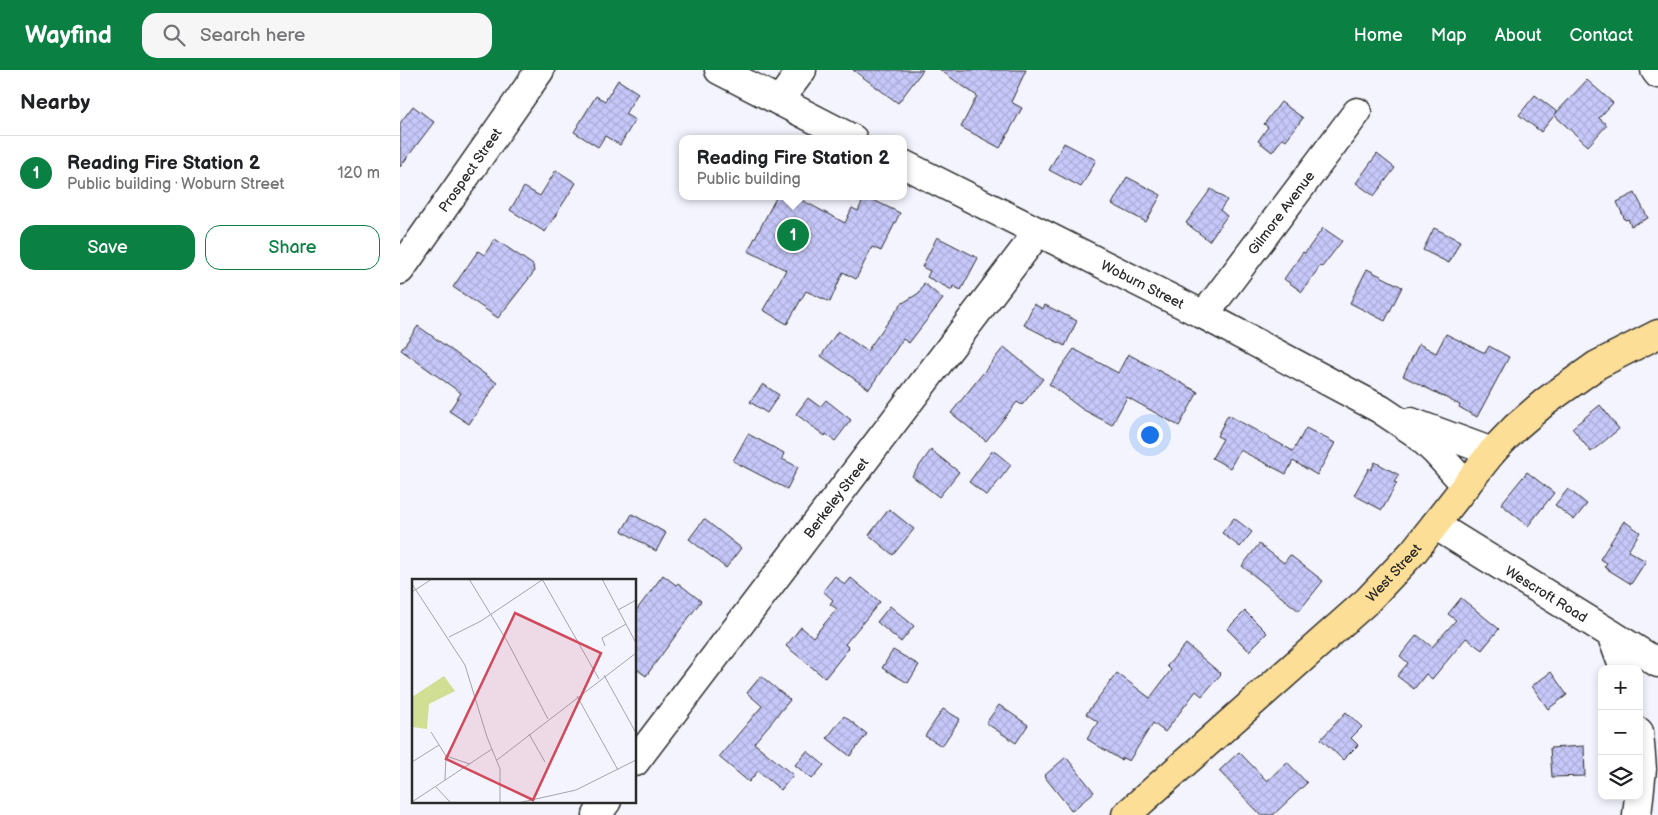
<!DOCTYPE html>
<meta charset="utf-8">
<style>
body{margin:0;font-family:"Balsamiq Sans",sans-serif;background:#f6f6f6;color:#202124}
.controls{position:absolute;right:15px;bottom:15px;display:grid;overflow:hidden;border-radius:10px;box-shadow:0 2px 8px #0003}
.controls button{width:45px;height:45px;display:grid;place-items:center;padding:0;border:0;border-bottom:1px solid #e0e0e0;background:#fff;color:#202124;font:25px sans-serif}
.you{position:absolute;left:749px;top:364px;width:18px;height:18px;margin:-12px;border:4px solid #fff;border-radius:50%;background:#1a73e8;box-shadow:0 0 0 8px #1a73e833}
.badge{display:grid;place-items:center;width:32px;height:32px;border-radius:50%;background:#0b8043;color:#fff;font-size:16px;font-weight:700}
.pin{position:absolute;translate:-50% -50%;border:2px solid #fff;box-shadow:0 1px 5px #0006}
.popup{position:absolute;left:279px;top:65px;width:228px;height:65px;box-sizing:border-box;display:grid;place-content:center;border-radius:10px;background:#fff;filter:drop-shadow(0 1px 4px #0005);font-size:16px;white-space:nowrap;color:#757577}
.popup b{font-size:19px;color:#202124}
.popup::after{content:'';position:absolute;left:50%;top:100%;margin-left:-10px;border:10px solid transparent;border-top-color:#fff}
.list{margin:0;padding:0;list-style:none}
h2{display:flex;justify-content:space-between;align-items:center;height:65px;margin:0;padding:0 20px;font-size:21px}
h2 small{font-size:16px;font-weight:400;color:#757577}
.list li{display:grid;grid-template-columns:32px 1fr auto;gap:15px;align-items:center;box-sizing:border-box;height:75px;padding:0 20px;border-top:1px solid #e0e0e0}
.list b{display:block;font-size:19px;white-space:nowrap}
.list p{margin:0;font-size:16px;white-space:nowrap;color:#757577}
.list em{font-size:16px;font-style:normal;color:#757577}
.actions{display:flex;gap:10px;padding:15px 20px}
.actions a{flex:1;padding:11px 0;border:1px solid #0b8043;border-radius:15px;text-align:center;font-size:18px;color:#0b8043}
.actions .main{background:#0b8043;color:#fff}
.icon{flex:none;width:28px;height:28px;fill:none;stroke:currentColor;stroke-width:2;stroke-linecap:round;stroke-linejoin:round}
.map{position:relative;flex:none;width:1258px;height:745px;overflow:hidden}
header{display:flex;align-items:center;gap:30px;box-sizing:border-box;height:70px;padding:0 25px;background:#0b8043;color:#fff}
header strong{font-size:24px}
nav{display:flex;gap:28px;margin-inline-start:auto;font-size:18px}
.search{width:350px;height:45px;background:#f6f6f6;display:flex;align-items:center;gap:12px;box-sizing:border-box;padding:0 18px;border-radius:15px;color:#757577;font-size:19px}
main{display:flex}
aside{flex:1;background:#fff}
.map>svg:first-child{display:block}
</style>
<header>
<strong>Wayfind</strong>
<div class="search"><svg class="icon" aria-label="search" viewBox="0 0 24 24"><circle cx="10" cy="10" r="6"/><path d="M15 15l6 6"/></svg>Search here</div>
<nav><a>Home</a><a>Map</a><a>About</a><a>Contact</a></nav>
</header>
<main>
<aside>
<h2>Nearby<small></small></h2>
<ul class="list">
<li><span class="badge">1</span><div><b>Reading Fire Station 2</b><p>Public building · Woburn Street</p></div><em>120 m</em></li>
</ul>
<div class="actions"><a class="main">Save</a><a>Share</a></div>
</aside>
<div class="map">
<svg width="1258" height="745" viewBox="0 0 1258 745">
<defs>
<pattern id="building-cross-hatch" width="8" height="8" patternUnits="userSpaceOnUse" patternTransform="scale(1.25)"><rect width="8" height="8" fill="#c7c8fa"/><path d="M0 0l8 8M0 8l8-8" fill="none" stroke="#abacd6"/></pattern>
</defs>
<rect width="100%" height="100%" fill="#f4f4fe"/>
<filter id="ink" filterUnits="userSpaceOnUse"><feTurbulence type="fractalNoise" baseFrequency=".02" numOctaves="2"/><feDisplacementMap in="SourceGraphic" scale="10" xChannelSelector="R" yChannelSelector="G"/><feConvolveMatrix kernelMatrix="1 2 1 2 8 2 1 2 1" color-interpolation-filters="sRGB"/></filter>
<g filter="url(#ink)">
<!-- building -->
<g fill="url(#building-cross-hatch)" stroke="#2b2b2b">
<path d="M453 0H523L498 33Z"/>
<path d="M540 0H626L611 32 622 38 600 78 561 57 577 26Z"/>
<path d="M218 10 238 23 225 44 235 50 220 75 205 66 198 77 174 62 196 26 205 31Z"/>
<path d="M1187 10 1213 33 1199 48 1207 55 1188 76 1154 45Z"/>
<path d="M1135 25 1157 42 1141 62 1119 45Z"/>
<path d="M881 32 903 48 886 70 883 68 872 82 858 71 868 57 864 54Z"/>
<path d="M13 36 34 52 0 97V53Z"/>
<path d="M664 73 696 90 681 117 649 100Z"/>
<path d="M977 84 995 98 974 126 956 113Z"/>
<path d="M156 100 176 113 145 162 110 140 124 117 140 126Z"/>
<path d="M727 107 761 125 746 152 712 134Z"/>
<path d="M811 119 827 130 820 140 827 146 809 171 786 153Z"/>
<path d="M1235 123 1248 148 1231 156 1228 149 1225 150 1217 132Z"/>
<path d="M377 126H394L445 153 452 138 458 141 465 126 500 143 481 181 472 177 456 209 443 202 430 232 406 221 387 254 363 240 386 200 348 181Z"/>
<path d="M923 158 942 171 922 197 920 196 902 222 884 209 903 182 905 183Z"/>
<path d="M1034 158 1060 171 1049 193 1023 180Z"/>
<path d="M537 167 578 188 561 220 553 216 552 220 527 207 530 201 522 197Z"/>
<path d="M95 169 133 195 134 202 98 248 53 217 78 181 84 185Z"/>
<path d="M967 199 1002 217 985 251 950 233Z"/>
<path d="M524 213 543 229 509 273 503 269 469 319 421 286 438 261 467 281 501 234 519 223Z"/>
<path d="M634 234 643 239 645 235 677 251 665 276 624 255Z"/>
<path d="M18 256 97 313 69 354 49 341 61 323 1 280Z"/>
<path d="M1046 264 1085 283 1089 276 1109 287 1077 347 1059 337 1060 335 1003 306 1019 274 1036 283Z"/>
<path d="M604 277 643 309 622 335 617 332 586 371 551 343Z"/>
<path d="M674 279 718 303 728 284 798 322 779 356 727 327 712 355 682 339 649 314Z"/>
<path d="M363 314 379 325 367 343 350 332Z"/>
<path d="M408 328 420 337 426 330 451 350 435 371 426 364 425 366 396 344Z"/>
<path d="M1200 335 1219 359 1191 382 1172 358Z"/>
<path d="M828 345 893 381 906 358 935 373 917 405 893 391 886 404 840 380 830 398 812 388 823 369 817 366Z"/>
<path d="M348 364 384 383 382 389 398 397 387 419 333 391Z"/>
<path d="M531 380 559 402 539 427 512 406Z"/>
<path d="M593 380 611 395 587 426 569 412Z"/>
<path d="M975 392 999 405 994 412 997 413 982 440 954 425 969 398 971 400Z"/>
<path d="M1127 402 1154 423 1128 456 1101 434Z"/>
<path d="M1168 419 1187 434 1174 450 1155 435Z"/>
<path d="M489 439 514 459 493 485 469 465Z"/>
<path d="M232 444 266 463 256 481 222 461Z"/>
<path d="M834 448 852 462 840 477 822 463Z"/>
<path d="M304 449 341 478 326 498 289 469Z"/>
<path d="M1224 451 1240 462 1228 481 1246 491 1231 514 1204 497 1207 493 1200 489Z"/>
<path d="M859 474 884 493 890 485 923 511 899 541 842 496Z"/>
<path d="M263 505 276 515 278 513 301 531 246 606 235 598V542Z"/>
<path d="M435 506 445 515 451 508 480 532 445 574 449 578 425 608 386 576 401 557 413 567 437 539 430 534 433 530 423 521Z"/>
<path d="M1061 528 1099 559 1082 580 1066 568 1032 609 1026 604 1014 619 997 606 1008 593 1000 586 1017 565 1032 577 1056 550 1048 544Z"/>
<path d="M490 536 514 556 501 572 477 552Z"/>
<path d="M845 541 867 563 849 581 827 559Z"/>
<path d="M786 574 821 604 802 626 796 621 765 662 753 653 729 691 723 688 721 690 687 669 698 652 686 644 717 603 750 628 771 600 767 596Z"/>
<path d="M493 580 519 595 508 613 482 598Z"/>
<path d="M1151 602 1167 625 1148 639 1132 616Z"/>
<path d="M361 606 390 630 354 673 393 705 381 720 358 701 349 712 319 687 362 636 347 623Z"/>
<path d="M599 635 628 655 616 673 586 653Z"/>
<path d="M543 639 560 649 542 676 525 666Z"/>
<path d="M946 642 962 657 951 668 958 675 943 690 921 669Z"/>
<path d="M444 646 467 664 450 686 427 668Z"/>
<path d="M1184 676 1185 706 1152 707 1150 678Z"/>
<path d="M407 681 424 695 412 709 395 695Z"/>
<path d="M839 682 867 711 887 692 907 713 873 745H861L819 701Z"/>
<path d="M666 687 694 722 672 741 644 706Z"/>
</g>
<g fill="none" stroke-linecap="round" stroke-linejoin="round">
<defs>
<g id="minor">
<path d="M319 0 453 69"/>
<path d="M1255 0 1258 4"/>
<path d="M379 31 402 0"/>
<path id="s1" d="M503 94 804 245 980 339 1016 363 1036 382 1066 415"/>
<path id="s2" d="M0 200 140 0"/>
<path id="s3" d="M804 245 957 42"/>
<path d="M1011 352 1092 382"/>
<path id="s4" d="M1035 455 1258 593"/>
<path d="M1211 564 1224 599"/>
<path id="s5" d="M235 692 638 162"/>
<path d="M197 745 207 731"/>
<path d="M1237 745 1242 699 1239 662"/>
</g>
<g id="major">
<path id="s6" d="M726 745 967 531 1014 481 1092 382 1116 357 1145 332 1197 295 1258 264"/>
</g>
</defs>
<!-- minor casing -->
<use href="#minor" stroke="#2b2b2b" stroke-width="31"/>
<!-- major casing -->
<use href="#major" stroke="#2b2b2b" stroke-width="31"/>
<!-- minor -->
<use href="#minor" stroke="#fff" stroke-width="28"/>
<!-- major -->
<use href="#major" stroke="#fcde96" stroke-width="28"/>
</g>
</g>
<g text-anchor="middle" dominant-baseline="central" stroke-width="4" stroke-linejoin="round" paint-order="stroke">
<!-- street labels -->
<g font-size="14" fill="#2b2b2b" stroke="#fff">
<text stroke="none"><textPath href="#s2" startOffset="122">Prospect Street</textPath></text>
<text stroke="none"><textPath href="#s3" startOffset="128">Gilmore Avenue</textPath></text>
<text stroke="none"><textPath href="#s1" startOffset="268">Woburn Street</textPath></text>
<text stroke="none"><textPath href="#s5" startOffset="332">Berkeley Street</textPath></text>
<text stroke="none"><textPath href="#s6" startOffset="361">West Street</textPath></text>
<text stroke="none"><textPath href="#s4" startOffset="131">Wescroft Road</textPath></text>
</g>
</g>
<!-- overview -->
<g transform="translate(12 509)">
<rect width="224" height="224" fill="#f4f4fe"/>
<path d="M32 97 43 112 17 125 15 150 0 148V118Z" fill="#d0df93"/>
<path fill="none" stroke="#a4a4aa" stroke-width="1" d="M57 0 95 62 136 140M130 0 187 100M190 0 224 64M0 5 53 86 75 158 88 190V224M0 13 20 0M206 31 224 21M37 58 69 42 130 1M193 67 190 59 214 45M192 96 224 154M165 117 206 191M19 153 34 177 33 201M117 155 133 183M34 177 58 185M85 181 224 74M0 183 27 166M23 207 39 224M0 223 80 170M106 224 164 211 224 181"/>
<path fill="#d1495b" fill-opacity="0.15" stroke="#d1495b" stroke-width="2.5" d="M103 34 189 74 121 221 34 180Z"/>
<rect width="224" height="224" fill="none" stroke="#2b2b2b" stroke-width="2.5"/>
</g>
</svg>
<div class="controls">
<button>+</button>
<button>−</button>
<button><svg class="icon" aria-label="layers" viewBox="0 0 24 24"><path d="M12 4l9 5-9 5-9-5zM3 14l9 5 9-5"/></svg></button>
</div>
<div class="you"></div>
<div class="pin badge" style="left:393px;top:165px">1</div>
<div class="popup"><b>Reading Fire Station 2</b>Public building</div>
</div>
</main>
